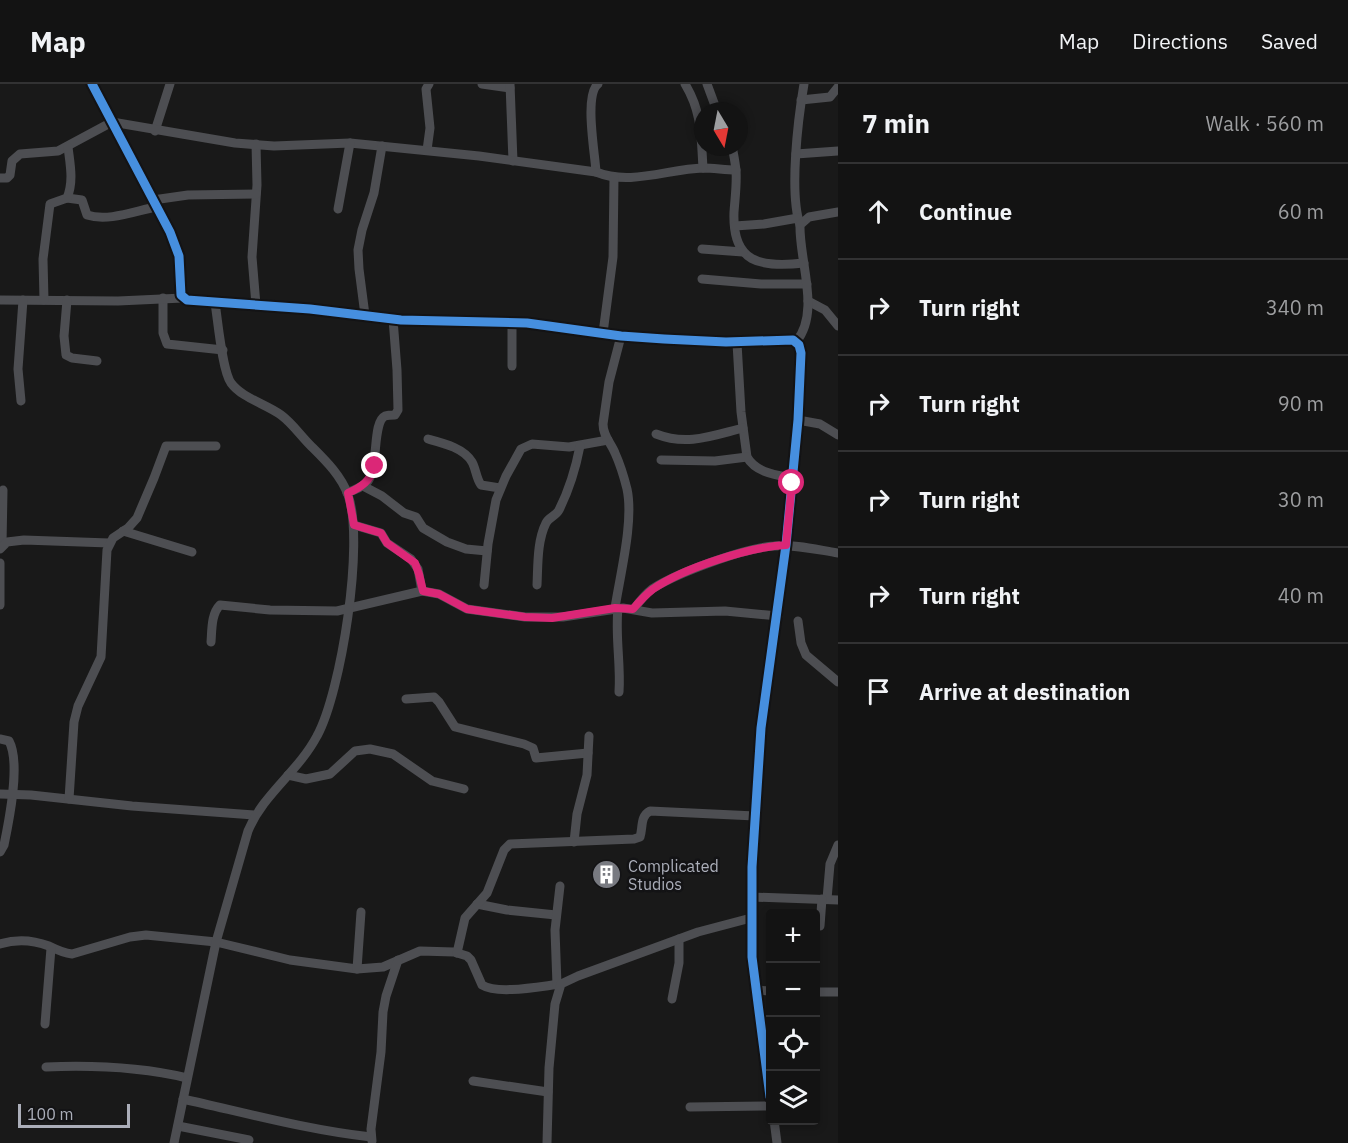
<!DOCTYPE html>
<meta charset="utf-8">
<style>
body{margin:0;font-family:"IBM Plex Sans",sans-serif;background:#1c1c1c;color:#f1f3f6}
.controls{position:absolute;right:18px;bottom:18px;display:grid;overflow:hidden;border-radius:6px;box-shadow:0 3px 9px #0003}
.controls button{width:54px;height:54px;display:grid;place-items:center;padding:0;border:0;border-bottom:2px solid #323233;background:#131313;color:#f1f3f6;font:30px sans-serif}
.compass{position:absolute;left:694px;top:18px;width:54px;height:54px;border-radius:50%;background:#131313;box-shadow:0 3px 9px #0003;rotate:170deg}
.scale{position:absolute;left:18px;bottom:15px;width:112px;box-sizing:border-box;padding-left:6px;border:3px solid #abaeb9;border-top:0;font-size:16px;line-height:21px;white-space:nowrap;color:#abaeb9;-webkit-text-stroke:4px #131315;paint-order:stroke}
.stop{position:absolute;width:18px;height:18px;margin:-14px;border:4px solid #db2777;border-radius:50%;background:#fff}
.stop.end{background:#db2777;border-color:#fff;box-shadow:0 2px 6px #0008}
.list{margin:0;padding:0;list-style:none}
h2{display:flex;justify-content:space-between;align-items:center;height:78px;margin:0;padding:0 24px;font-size:26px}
h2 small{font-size:20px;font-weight:400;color:#9d9ea0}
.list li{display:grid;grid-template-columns:39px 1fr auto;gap:18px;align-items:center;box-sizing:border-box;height:96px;padding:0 24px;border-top:2px solid #323233}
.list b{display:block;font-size:22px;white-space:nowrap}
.list em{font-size:20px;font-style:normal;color:#9d9ea0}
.icon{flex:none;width:33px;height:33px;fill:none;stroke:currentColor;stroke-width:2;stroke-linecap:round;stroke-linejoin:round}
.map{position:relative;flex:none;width:838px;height:1059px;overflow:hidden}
header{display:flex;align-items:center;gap:36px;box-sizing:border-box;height:84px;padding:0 30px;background:#131313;border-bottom:2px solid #323233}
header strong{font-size:28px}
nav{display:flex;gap:33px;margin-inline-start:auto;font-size:21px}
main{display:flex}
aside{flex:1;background:#131313}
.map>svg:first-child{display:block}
</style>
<header>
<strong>Map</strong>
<nav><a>Map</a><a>Directions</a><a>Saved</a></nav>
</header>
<main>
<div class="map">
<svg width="838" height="1059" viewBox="0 0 838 1059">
<rect width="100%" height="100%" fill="#191919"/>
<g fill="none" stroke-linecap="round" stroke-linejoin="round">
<!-- minor -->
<g stroke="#4d4e52" stroke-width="9">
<path d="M92 0 170 148 179 172 181 211 187 216 310 225 401 236 527 239 621 252 664 255 726 258 793 256 799 261 801 269 798 336 786 461 761 644 752 783V873L770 1013"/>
<path d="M482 0 510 4"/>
<path d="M510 0 513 77"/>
<path d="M598 0C584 11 595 69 596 88 630 102 668 85 703 84 714 84 725 86 736 86"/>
<path d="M685 0C702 28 701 52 703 84"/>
<path d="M707 0 717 27"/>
<path d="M801 16 830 13 838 3"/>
<path d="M155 47 170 0"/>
<path d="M256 60 257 101 252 173 256 221"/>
<path d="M732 63C734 71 735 78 736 86 737 100 735 114 734 128 732 179 760 184 804 179"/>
<path d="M427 66 430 44 426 5 429 0"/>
<path d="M796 70 838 67"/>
<path d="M0 94H7L10 91 12 77 20 70 58 67 112 38 235 59 274 62 350 59 479 72 596 88"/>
<path d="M67 114 82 116 87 131C108 138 135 127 156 123"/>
<path d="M153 116 188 111 256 110"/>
<path d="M338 125 350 59"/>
<path d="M800 141C789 109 798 35 804 0"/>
<path d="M735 142 764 140 798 134"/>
<path d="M702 165 743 168"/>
<path d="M702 195 761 200H807"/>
<path d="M163 214V249L167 260 223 266"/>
<path d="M0 216 118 217 183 214"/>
<path d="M44 216 43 175 50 120 67 114C74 97 70 80 68 63"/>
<path d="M67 216 64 252 66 271 72 274 97 277"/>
<path d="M808 217 825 226 838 242"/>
<path d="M365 231 359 185 358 166 362 146 374 109 382 62"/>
<path d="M512 238V282"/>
<path d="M603 249 613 173 614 93"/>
<path d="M796 258C821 228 799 177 800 141L809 133 838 128"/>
<path d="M737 259 741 328 747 373C756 389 777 391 792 394"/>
<path d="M21 317 18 285 23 216"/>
<path d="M798 336 820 340 838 351"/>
<path d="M656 350C687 362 711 352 743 344"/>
<path d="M428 355C443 359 464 364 472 378 476 385 476 394 481 401L500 404"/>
<path d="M661 376 715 377 747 373"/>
<path d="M363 402 382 412 404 429 416 433 423 444 447 458 466 465 487 467"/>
<path d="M347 409C355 406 363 403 368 397 379 382 372 338 385 332 388 331 391 331 395 331L398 326 397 286 393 235"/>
<path d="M354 441 381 449 387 459 411 475 418 485 422 507"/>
<path d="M123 447 192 468"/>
<path d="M2 461 3 406"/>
<path d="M0 465 7 458 24 456 109 459"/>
<path d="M0 479V521"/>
<path d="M484 501 488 460 496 416 506 392 521 365 532 360 569 363 608 356"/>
<path d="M537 501C538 481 537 457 546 439 549 433 556 432 559 426 569 406 576 383 580 362"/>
<path d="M615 524C620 491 634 437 627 405 624 393 620 380 615 369 611 359 603 352 603 340L609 298 621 252"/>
<path d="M618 524C615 553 621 580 619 608"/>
<path d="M634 525C639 518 644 511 652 505 677 489 744 464 774 462 795 460 818 466 838 469"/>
<path d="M798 537 801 559 806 571 838 598"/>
<path d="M211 558C212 546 211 530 220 521L270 526 337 527 422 507 439 510 467 525 525 533H563L623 524 652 529 725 527 778 532"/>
<path d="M406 615 434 613 439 618 455 643 524 660 533 664 536 674 588 669"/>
<path d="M0 655 9 657C21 679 9 737 4 761L0 768"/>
<path d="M288 691 306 695 330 690 355 667 370 665 393 670 432 697 464 705"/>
<path d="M0 710 31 711 132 722 254 731"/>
<path d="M69 715 74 638 78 622 101 573 107 466 113 454 128 444 137 434 154 394 166 362H216"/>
<path d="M574 758 577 730 587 691 589 652"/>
<path d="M752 813 838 816"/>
<path d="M827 815 830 780 838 761"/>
<path d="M477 820 507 826 556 831"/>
<path d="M820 842 822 815"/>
<path d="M0 860C16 855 33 856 49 862 57 866 63 869 72 870L130 853 146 851 216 858 290 876 357 885 383 883 420 867 454 868 467 872 471 876 482 901C498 911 542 902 561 900"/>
<path d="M457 869 465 834 487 809 504 766 510 760 634 755 640 753C643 744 640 732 650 727L755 732"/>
<path d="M357 885 361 828"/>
<path d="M557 901 555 846 560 802"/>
<path d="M756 906 770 907"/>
<path d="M816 908H838"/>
<path d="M672 915 679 879V855"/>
<path d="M45 940 51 864"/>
<path d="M46 983C94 981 141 983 187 994"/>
<path d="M473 997 548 1008"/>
<path d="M183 1015C246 1029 308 1046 371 1053"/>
<path d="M690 1023 770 1022"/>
<path d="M774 1036 777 1059"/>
<path d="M178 1042 249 1056"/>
<path d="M372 1057 371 1045 381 968 383 928 386 912 398 876"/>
<path d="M174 1059 216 858 248 747C263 710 298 688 317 652 341 609 365 457 348 411 341 391 324 375 310 361 300 351 292 339 281 331 266 320 242 314 231 299 222 286 218 237 215 219"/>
<path d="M547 1059 549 984 555 920 561 900 578 892 698 848 751 834"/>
</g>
<defs>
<path id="cycleway" d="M92 0 170 148 179 172 181 211 187 216 310 225 401 236 527 239 621 252 664 255 726 258 793 256 799 261 801 269 798 336 786 461 761 644 752 783V873L770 1013"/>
</defs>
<!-- cycleway casing -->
<use href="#cycleway" stroke="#131315" stroke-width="13"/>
<!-- cycleway -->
<use href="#cycleway" stroke="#468fdf" stroke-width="9"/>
</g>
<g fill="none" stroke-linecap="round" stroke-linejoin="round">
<!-- route -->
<path stroke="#db2777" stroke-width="8" d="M375 382C370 397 362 403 348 409L354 441 381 449 387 459 415 479 419 490 423 507 439 510 467 525 525 533 552 534 615 524 633 525C639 518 645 511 653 505 684 484 749 463 786 461L792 399"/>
</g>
<!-- icons -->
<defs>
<symbol id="building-disc" viewBox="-11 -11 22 22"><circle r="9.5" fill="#787a81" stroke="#131315"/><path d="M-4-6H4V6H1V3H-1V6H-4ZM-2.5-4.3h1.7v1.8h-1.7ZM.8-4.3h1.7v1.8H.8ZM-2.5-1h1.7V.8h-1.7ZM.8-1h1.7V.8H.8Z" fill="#fff"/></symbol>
</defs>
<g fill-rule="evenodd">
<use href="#building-disc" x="590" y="774" width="33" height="33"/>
</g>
<g text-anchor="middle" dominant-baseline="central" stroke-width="5" stroke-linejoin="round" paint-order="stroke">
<!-- poi labels -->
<g font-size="16" fill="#abaeb9" stroke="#131315" text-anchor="start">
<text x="628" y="782">Complicated<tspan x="628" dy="18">Studios</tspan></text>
</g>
</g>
</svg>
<div class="controls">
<button>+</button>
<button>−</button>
<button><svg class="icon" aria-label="locate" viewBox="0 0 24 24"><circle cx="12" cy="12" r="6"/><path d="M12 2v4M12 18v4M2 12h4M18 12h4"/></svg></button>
<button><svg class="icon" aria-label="layers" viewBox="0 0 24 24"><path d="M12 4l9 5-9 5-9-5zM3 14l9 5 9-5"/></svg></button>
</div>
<svg class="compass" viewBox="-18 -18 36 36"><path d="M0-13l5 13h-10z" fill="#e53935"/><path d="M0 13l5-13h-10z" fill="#9d9ea0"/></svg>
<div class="scale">100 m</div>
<div class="stop" style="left:792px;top:399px"></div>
<div class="stop end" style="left:375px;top:382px"></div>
</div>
<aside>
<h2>7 min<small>Walk · 560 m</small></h2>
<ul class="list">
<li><svg class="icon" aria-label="ahead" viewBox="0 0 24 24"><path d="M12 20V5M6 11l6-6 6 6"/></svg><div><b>Continue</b></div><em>60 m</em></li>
<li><svg class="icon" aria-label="right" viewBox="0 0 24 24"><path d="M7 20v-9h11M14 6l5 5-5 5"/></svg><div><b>Turn right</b></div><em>340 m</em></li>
<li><svg class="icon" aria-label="right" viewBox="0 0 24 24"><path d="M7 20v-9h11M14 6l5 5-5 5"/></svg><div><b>Turn right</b></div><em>90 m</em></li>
<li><svg class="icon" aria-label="right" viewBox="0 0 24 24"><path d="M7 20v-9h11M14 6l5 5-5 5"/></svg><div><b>Turn right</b></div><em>30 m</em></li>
<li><svg class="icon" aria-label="right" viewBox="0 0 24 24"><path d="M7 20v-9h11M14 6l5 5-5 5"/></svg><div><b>Turn right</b></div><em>40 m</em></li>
<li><svg class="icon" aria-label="arrive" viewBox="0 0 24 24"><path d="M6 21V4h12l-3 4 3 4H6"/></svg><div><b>Arrive at destination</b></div></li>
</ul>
</aside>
</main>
